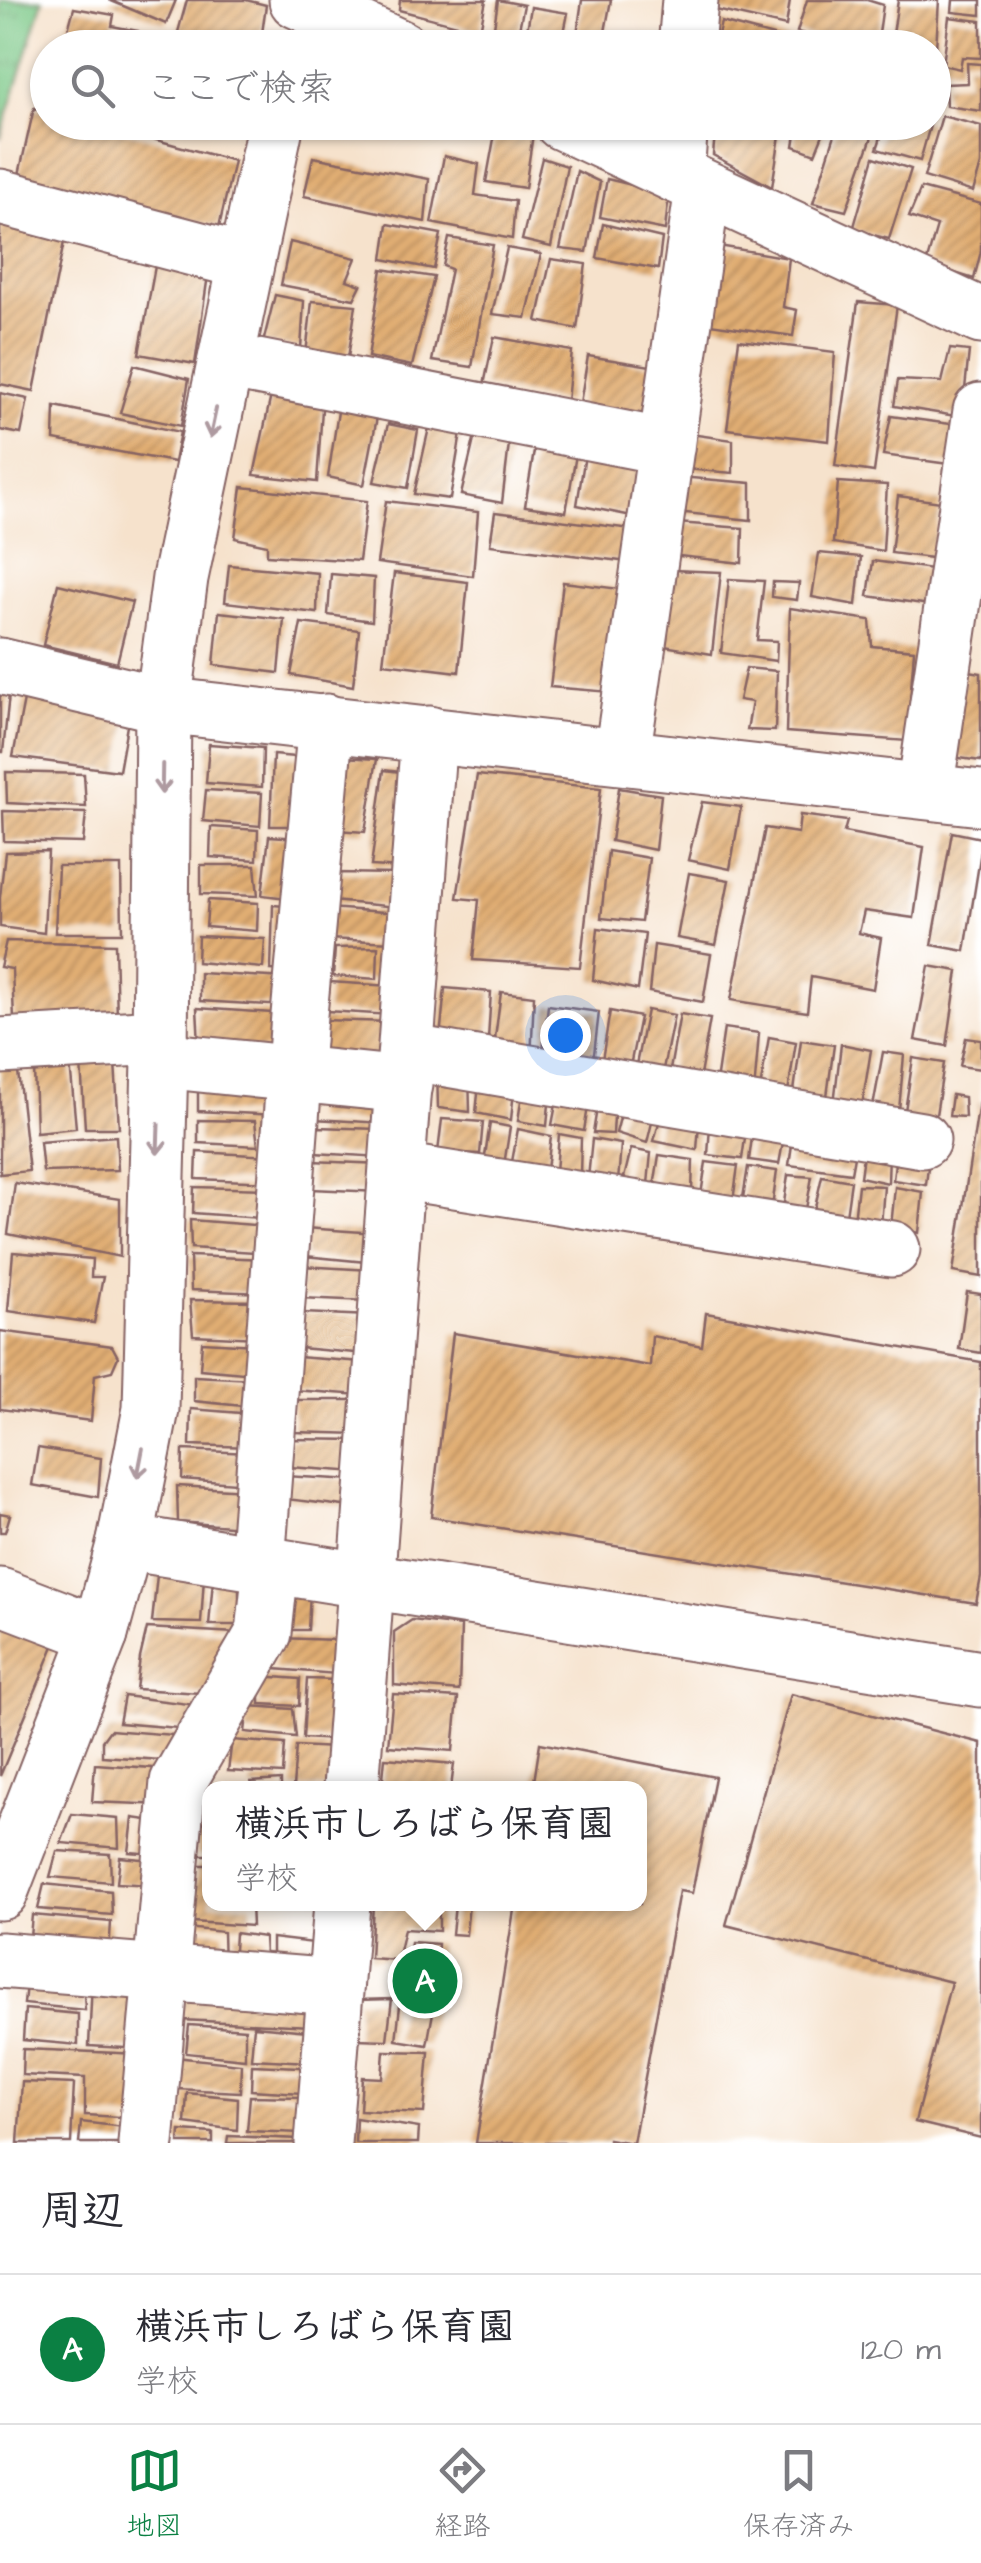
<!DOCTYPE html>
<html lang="ja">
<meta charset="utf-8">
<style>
body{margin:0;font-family:"Architects Daughter","Klee One",sans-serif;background:#f7f7f7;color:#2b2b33}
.you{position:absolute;left:565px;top:1035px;width:35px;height:35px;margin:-25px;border:8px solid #fff;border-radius:50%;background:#1a73e8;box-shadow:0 0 0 15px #1a73e833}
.badge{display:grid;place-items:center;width:65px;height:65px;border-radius:50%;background:#0b8043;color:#fff;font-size:32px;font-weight:700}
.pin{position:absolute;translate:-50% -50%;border:5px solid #fff;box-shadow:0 2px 10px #0006}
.popup{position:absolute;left:202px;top:1781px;width:445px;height:130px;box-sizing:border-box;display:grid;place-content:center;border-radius:20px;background:#fff;filter:drop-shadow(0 2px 8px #0005);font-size:32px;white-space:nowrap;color:#7c7c81}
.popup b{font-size:38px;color:#2b2b33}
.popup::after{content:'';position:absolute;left:50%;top:100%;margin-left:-20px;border:20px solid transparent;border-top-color:#fff}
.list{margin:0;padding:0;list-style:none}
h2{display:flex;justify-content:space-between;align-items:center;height:130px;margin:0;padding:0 40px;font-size:42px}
h2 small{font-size:32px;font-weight:400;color:#7c7c81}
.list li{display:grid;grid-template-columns:65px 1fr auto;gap:30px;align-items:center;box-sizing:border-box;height:150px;padding:0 40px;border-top:2px solid #e1e1e2}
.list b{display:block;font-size:38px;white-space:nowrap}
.list p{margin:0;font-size:32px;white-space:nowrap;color:#7c7c81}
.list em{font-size:32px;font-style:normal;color:#7c7c81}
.icon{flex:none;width:55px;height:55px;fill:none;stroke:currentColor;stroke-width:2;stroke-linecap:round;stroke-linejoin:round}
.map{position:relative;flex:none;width:981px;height:2143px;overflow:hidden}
.search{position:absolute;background:#fff;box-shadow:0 2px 8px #0004;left:30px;right:30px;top:30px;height:110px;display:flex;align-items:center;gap:25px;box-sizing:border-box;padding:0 35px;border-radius:55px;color:#7c7c81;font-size:38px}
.sheet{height:280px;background:#fff}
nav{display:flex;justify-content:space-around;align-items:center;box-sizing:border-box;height:140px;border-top:2px solid #e1e1e2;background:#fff;font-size:28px;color:#7c7c81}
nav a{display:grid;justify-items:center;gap:5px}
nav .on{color:#0b8043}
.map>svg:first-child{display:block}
</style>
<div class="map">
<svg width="981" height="2143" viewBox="0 0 981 2143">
<defs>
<pattern id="park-tufts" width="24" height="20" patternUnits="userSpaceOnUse" patternTransform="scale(2.5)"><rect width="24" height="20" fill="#7cc887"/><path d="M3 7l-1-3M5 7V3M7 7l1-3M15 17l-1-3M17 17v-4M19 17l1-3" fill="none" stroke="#6dab75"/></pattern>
<pattern id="building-hatch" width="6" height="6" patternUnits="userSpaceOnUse" patternTransform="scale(2.5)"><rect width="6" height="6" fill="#e1ae73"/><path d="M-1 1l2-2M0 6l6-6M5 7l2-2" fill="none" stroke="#b88d5f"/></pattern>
</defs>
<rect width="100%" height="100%" fill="#fff"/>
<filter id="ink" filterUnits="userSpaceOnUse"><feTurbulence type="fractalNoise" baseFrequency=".01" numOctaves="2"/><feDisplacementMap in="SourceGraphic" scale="20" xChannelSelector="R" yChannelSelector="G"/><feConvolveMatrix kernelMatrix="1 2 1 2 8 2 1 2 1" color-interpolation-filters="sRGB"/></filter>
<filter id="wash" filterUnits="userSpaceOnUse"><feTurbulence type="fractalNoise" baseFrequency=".0048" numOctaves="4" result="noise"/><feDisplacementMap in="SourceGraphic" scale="40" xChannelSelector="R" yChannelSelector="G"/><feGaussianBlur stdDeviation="2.25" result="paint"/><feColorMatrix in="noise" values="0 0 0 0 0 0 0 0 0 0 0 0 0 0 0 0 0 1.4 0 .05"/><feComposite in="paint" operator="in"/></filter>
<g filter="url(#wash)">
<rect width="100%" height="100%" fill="#f6e2cc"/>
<!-- park -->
<path fill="url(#park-tufts)" stroke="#637459" stroke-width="2.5" d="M0 0H43L0 139Z"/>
<g id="blocks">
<!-- building -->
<g fill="url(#building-hatch)">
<path d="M109 0H176L166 24Z"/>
<path d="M187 0H246L266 5 260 48H192L175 43Z"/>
<path d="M400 0H486L480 31 399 10Z"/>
<path d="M498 0 524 5 515 48H491Z"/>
<path d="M582 0H611L602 48H575Z"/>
<path d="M717 0H790L786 26 716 10Z"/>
<path d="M807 0H867L883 5 877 48H855L797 32Z"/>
<path d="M898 0H939L936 48H891Z"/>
<path d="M953 0H981V15L952 12Z"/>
<path d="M531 7 568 13 561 48H524Z"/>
<path d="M74 8 114 15 112 26 138 31 135 48H63Z"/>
<path d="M949 17 981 21V58L962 57 960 69 943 65Z"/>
<path d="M721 22 811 46V48H715Z"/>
<path d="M967 63 981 64V111L946 106 945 84 968 83Z"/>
<path d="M34 108 48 111V122H90L234 161 219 227 18 179Z"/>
<path d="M942 116 981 126V164L973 192 924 177Z"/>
<path d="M365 122H433L430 139Z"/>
<path d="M716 122H782L772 187 713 155Z"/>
<path d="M798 122H828L815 154 794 146Z"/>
<path d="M839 122 873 134 846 211 813 203Z"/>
<path d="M886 122H931L920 161 877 149Z"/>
<path d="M496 128 533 134 525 188 486 182Z"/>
<path d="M444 156 479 164 475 195 515 201 512 239 431 223Z"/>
<path d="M313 157 429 179 425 222 304 196Z"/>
<path d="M874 157 911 169 889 239 853 230Z"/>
<path d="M542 158 567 166 551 247 522 240Z"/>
<path d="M577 171 600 182 587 252 560 249Z"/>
<path d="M607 179 669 194 665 230 600 217Z"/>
<path d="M921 188 981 204V251L974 279 926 264 937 226 909 217Z"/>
<path d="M0 217 66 232 34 391 0 384Z"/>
<path d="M388 224 441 234 434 269 383 259Z"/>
<path d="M603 224 662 238 658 269 597 258Z"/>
<path d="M449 238 493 245 472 367 432 361 451 269 443 266Z"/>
<path d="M290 242 356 258 347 280 361 285 354 299 281 285Z"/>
<path d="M719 246 789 258 783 307 797 310 793 336 710 324Z"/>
<path d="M507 248 541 254 526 318 492 314Z"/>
<path d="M551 259 586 264 577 329 537 321Z"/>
<path d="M155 266 208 275 195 364 139 354Z"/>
<path d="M382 269 434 277 412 366 368 357Z"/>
<path d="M275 295 304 301 301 348 263 343Z"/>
<path d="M312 301 356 305 348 358 306 354Z"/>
<path d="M858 302 897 305 874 472 835 466Z"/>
<path d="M494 337 572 351 567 402 484 385Z"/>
<path d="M739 340 835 352 829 441 727 429Z"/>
<path d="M950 349 969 351 962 417 894 406 898 380 942 382Z"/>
<path d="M588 356 657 367 647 420 579 409Z"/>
<path d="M134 365 189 379 181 426 120 413Z"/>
<path d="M273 386 323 394 317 482 254 475Z"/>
<path d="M0 393 28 399 21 434 0 430Z"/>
<path d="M339 405 378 412 364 485 328 477Z"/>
<path d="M55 406 180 432 174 462 54 440Z"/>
<path d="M891 416 958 425 956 465 883 455Z"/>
<path d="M431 419 462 427 450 499 414 494Z"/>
<path d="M388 424 418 430 408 488 374 482Z"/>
<path d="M476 431 510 435 502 503 461 495Z"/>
<path d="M690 434 733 440V473L686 469Z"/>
<path d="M536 439 577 449 566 512 525 506Z"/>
<path d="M585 455 641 468 632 516 577 505Z"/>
<path d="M679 477 751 483V520L676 512Z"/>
<path d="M838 482 887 485 883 551 833 543Z"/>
<path d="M242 487 367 501 359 561 267 555V545L235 538Z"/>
<path d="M898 496 941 502 932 558 891 553Z"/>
<path d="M386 501 478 512 473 576 377 563Z"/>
<path d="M495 512 632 529 629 562 490 545Z"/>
<path d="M677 523 743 528 742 563 670 555Z"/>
<path d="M819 553 861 557 856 605 812 597Z"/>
<path d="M873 561 932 569 930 605 868 596Z"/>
<path d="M229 565 318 573 317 613 225 602Z"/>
<path d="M672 570 721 572 712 654 664 646Z"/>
<path d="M394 573 468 582 459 672 383 663Z"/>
<path d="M331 574 374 578 372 621 328 615Z"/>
<path d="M729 579 764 581 757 640 777 641 776 661 721 653Z"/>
<path d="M563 582 620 589 610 692 550 687Z"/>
<path d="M773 582 799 583 797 600 772 597Z"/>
<path d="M58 584 132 602 117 663 43 645Z"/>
<path d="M790 608 870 620 872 646 914 650 907 741 786 732Z"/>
<path d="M219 612 284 619 279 673 214 665Z"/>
<path d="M301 623 359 630 353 686 291 675Z"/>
<path d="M746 668 777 671 775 731 747 730 752 702 739 700Z"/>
<path d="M964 670 981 673V761L952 757Z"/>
<path d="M0 684 10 685 3 752H0Z"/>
<path d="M27 684 128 720 119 771 13 757Z"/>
<path d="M209 744 263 748 262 787 206 783Z"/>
<path d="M273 755 305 758 301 826H270Z"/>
<path d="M342 757 377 759 365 832 336 830Z"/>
<path d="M384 770 409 773 404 868 371 866Z"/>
<path d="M6 772 84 774 86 807 7 803Z"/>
<path d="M477 775 601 788 580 967 473 960 479 900 457 898Z"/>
<path d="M619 788 661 795 655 850 611 841Z"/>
<path d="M206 790 262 793 260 826 203 821Z"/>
<path d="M702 802 741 807 730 869 688 860Z"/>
<path d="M3 811 86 813 83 843 4 841Z"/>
<path d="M800 815 847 821 844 832 924 847 914 918 864 911 859 933 881 938 873 989 811 977 807 1012 731 1000 765 828 798 833Z"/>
<path d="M211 827 258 830 257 860 210 857Z"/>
<path d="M952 832 981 838V851L965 951 932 945Z"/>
<path d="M269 836 299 838 296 899 262 895Z"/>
<path d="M48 851 44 933 0 927V897L5 852Z"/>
<path d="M608 851 649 858 641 922 601 918Z"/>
<path d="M201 865H255L258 896 201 894Z"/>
<path d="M58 866H121L122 933H55Z"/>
<path d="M334 873 398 874 397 907 332 901Z"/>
<path d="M689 873 729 880 716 945 677 938Z"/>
<path d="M208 900 258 903 257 931 206 927Z"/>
<path d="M273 905 295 907 288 971 271 970Z"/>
<path d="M328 908 398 913 393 942 327 939Z"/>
<path d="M598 928 645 934 638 990 593 980Z"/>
<path d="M198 936 265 939 263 968 197 962Z"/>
<path d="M6 941 115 944 117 1019 14 1020 12 969 0 967Z"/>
<path d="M654 945 711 954 703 1002 649 992Z"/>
<path d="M378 947 377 979 333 976 335 948Z"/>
<path d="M929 966 958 971 947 1046 915 1040Z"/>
<path d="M200 973 286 978V1006L200 1001Z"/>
<path d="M330 982 390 986 391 1015 327 1011Z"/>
<path d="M445 988 491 992 487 1055 439 1048Z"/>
<path d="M501 992 534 996 531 1059 493 1054Z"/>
<path d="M548 1005 599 1012 592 1071 542 1060Z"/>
<path d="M197 1008 272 1013 269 1050 199 1044Z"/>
<path d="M647 1010 674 1015 661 1079 634 1075Z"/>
<path d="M610 1011 640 1017 628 1076 600 1072Z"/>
<path d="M680 1014 710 1019 698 1087 668 1081Z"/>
<path d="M321 1020 392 1022 389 1059 319 1054Z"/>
<path d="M724 1028 759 1033 754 1093 715 1089Z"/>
<path d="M769 1037 796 1042 787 1098 759 1095Z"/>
<path d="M966 1038 981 1040V1069L960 1066Z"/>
<path d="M801 1040 834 1045 825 1111 792 1106Z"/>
<path d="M841 1044 871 1050 860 1118 833 1112Z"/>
<path d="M883 1052 904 1055 898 1121 871 1118Z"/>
<path d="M913 1058 944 1063 934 1128 903 1124Z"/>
<path d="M115 1062 119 1128H85L81 1063Z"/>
<path d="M17 1063 29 1171 0 1174V1066Z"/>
<path d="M70 1063 76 1128 36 1132 34 1067Z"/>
<path d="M437 1067 469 1071 470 1112 438 1108Z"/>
<path d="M480 1074 515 1081 511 1120 476 1113Z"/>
<path d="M198 1075 273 1079 275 1115 198 1111Z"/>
<path d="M317 1083 383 1086 384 1123 314 1119Z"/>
<path d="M523 1088 550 1092 547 1126 518 1121Z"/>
<path d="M559 1089 590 1095 584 1131 552 1125Z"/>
<path d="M952 1095 964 1097 965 1117 949 1116Z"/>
<path d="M599 1096 615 1098 613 1134 593 1133Z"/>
<path d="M625 1099 656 1106 647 1143 616 1133Z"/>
<path d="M979 1102H981V1277L953 1272Z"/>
<path d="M663 1108 700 1111 697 1150 654 1141Z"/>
<path d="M711 1111 748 1118 742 1159 708 1155Z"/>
<path d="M442 1119 483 1122 480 1154 438 1152Z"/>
<path d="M198 1120 255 1121 258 1146 198 1143Z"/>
<path d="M754 1122 786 1127 779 1164 749 1160Z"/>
<path d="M490 1123 510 1127 504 1165 484 1163Z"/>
<path d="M316 1127 379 1129 382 1157 314 1153Z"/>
<path d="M518 1129 551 1136 547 1170 511 1167Z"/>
<path d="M794 1131 857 1139 851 1173 789 1165Z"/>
<path d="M559 1134 581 1138 580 1176 556 1172Z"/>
<path d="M116 1136 118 1170 43 1172 40 1142Z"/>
<path d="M592 1139 621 1144 618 1182 588 1178Z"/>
<path d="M897 1145 930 1149 926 1185 893 1180Z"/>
<path d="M864 1148 889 1152 888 1183 860 1177Z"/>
<path d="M631 1149 651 1153 648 1184 623 1182Z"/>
<path d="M197 1152 274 1156 271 1182 196 1179Z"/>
<path d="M659 1155 693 1160 692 1193 654 1187Z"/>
<path d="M311 1161 382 1164 380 1192 311 1189Z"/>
<path d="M706 1162 738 1166 733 1201 701 1195Z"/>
<path d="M748 1167 777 1171 772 1208 742 1204Z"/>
<path d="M788 1175 812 1177 805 1214 783 1210Z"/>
<path d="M822 1176 851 1181 845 1223 813 1216Z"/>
<path d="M15 1183 120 1199V1257L8 1234Z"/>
<path d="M858 1185 884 1186 881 1226 854 1221Z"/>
<path d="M194 1187 271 1189 272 1219 193 1213Z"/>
<path d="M895 1187 923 1192 919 1233 891 1227Z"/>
<path d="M190 1220 268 1226 269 1253 191 1248Z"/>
<path d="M304 1228 376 1233 377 1263 305 1256Z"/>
<path d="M13 1252 92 1259 91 1277H103L94 1323 8 1311Z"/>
<path d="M190 1256 267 1259 263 1293 191 1290Z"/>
<path d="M302 1266 371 1270 369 1301 300 1298Z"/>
<path d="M967 1292 981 1294V1353L959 1349Z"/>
<path d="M190 1300 257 1301 258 1338 193 1335Z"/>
<path d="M302 1313 370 1316 366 1354 300 1348Z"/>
<path d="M706 1313 981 1362V1577L976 1603 431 1517 453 1333 650 1366 652 1336 702 1346Z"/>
<path d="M0 1331 112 1346 118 1357 112 1371 95 1375 91 1421 0 1409Z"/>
<path d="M202 1342 255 1345 254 1374 200 1369Z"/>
<path d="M297 1357 362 1362 360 1395 294 1390Z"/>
<path d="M194 1376 253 1379V1407L194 1401Z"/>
<path d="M293 1400H360V1434L294 1432Z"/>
<path d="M191 1409 253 1414 252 1447 190 1445Z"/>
<path d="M289 1439 361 1440 357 1472 290 1467Z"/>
<path d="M38 1448 101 1458 98 1497 32 1485Z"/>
<path d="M183 1450 249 1453V1484L182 1479Z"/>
<path d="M284 1476 354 1480 352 1507 286 1499Z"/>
<path d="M177 1486 246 1490 243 1527 178 1522Z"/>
<path d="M0 1513 10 1515 5 1532H0Z"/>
<path d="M157 1575 204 1577 201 1623 152 1622Z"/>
<path d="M213 1580 239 1581V1625H209Z"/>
<path d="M280 1588 310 1591 308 1630H277Z"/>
<path d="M412 1620 461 1626 459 1691 394 1685V1632Z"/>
<path d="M0 1624 54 1646 0 1776Z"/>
<path d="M147 1628 236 1633 217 1694 136 1689 140 1658Z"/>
<path d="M278 1638 336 1640V1674L275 1669Z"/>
<path d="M260 1676 300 1679 299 1706 260 1704Z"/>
<path d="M307 1679 337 1680 336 1740 303 1738Z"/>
<path d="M393 1694 458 1698 453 1751 388 1746Z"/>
<path d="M791 1694 981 1743V2138L915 2122 951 1982 726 1925Z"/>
<path d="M124 1696 197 1705 190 1729 119 1723Z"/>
<path d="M248 1706 293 1709 296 1737 245 1732Z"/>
<path d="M110 1730 187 1736 176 1761 102 1756V1741Z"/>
<path d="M232 1740 285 1744 283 1774 228 1771Z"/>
<path d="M540 1743 715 1777 692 1893 679 1891 633 2143 608 2139V2143H476L515 1904H640V1788H533Z"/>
<path d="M296 1746 335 1748 330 1788H293Z"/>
<path d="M385 1758 454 1764 451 1788H382Z"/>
<path d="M95 1764 166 1769V1805L92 1802Z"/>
<path d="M281 1780V1788H251V1782Z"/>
<path d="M72 1814 118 1818 119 1848 61 1843Z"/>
<path d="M133 1818 154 1821 155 1854 129 1852Z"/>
<path d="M198 1822 210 1823V1855H197Z"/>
<path d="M57 1851 110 1854 111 1882 50 1877Z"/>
<path d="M120 1857 152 1860V1885L117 1883Z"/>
<path d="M197 1865H210V1904H251L252 1926 193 1922Z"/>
<path d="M44 1884 111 1891 112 1915 38 1909Z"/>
<path d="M373 1904H439V1931L404 1929 397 1960 370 1958Z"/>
<path d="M455 1904H469L466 1935 452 1934Z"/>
<path d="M32 1915 111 1922 109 1954 29 1948Z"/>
<path d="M187 1928 223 1932 224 1966 186 1963Z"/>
<path d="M235 1933 264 1937 266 1971 233 1969Z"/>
<path d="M272 1938 314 1943V1975L272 1971Z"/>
<path d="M411 1942 438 1944 435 1994 404 1990Z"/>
<path d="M27 1974 83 1978 85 2010 24 2004Z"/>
<path d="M92 1981 146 1983 143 2049 89 2046Z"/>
<path d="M184 1987 312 1992V2026L182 2020Z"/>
<path d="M401 1997 435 2002 427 2045 396 2040Z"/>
<path d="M392 1999 387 2040 356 2039 357 2000Z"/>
<path d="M25 2009 78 2014V2045L23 2040Z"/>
<path d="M189 2025 245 2029V2059L186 2053Z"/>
<path d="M254 2026 308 2031 310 2062 251 2059Z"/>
<path d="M23 2049 141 2054 136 2118 85 2115V2078L22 2075Z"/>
<path d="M384 2051 429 2052 424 2113 360 2110 362 2077 382 2078Z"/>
<path d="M175 2057 241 2064 240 2092 176 2089Z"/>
<path d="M252 2065 300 2067 302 2093 251 2090Z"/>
<path d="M22 2082 74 2084 71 2143H18Z"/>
<path d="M187 2093 238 2098 237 2130 185 2123Z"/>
<path d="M250 2096 303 2097 302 2133 247 2131Z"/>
<path d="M356 2118 419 2128 418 2143H355Z"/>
<path d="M81 2122 125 2127 126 2143H79Z"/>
<path d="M180 2131 213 2133V2143H179Z"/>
<path d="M228 2136 300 2139V2143H227Z"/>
</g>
</g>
</g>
<g filter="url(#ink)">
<use href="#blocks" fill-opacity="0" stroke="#866363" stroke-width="2.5"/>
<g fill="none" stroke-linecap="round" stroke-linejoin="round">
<defs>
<g id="minor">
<path d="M297 0 400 48"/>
<path d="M686 48 690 0"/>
<path d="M562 122 981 316"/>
<path d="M676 175 680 122"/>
<path d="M0 197 246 262"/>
<path d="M226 361 666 447"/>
<path d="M0 666 163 705 981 798"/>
<path d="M622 756 703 188"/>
<path d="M925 791 981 411"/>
<path d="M0 1046 160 1037"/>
<path d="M406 1052 922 1140"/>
<path d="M160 1060 404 1085"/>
<path d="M398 1171 892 1249"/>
<path d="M125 1542 981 1679"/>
<path d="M257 1563 299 1015 326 722"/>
<path d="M0 1596 100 1634"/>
<path d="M351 1788 429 734"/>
<path d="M0 1892 100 1634 125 1542 151 1409 160 1060 163 705 180 578 276 122"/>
<path d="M0 1960 335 1987"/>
<path d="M146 2143 178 1782 264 1633 271 1566"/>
<path d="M323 2143 342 1904"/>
</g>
</defs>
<!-- minor casing -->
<use href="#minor" stroke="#866363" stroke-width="59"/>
<!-- minor -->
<use href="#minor" stroke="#fff" stroke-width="55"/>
</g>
<!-- one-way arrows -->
<defs><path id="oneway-shaft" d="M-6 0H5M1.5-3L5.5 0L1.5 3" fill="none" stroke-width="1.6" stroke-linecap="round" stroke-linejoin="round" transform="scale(2.5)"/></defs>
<g stroke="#ae9aa0">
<use href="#oneway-shaft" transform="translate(213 423) rotate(102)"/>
<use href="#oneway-shaft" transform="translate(162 779) rotate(91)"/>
<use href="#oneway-shaft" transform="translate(158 1139) rotate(92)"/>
<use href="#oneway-shaft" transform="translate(140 1463) rotate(101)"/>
</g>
</g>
</svg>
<div class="you"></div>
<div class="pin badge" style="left:425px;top:1981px">A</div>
<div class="popup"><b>横浜市しろばら保育園</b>学校</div>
<div class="search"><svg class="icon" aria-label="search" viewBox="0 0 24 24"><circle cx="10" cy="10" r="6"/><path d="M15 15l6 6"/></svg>ここで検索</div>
</div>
<section class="sheet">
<h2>周辺<small></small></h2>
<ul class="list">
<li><span class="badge">A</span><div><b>横浜市しろばら保育園</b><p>学校</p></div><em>120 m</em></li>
</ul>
</section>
<nav>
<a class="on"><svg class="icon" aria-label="map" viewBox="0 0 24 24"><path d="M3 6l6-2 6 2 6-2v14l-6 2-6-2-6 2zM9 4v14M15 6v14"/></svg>地図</a>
<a><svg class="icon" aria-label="directions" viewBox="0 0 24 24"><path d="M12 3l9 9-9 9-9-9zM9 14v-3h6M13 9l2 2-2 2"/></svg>経路</a>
<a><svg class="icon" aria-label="saved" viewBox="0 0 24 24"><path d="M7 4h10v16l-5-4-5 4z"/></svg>保存済み</a>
</nav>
